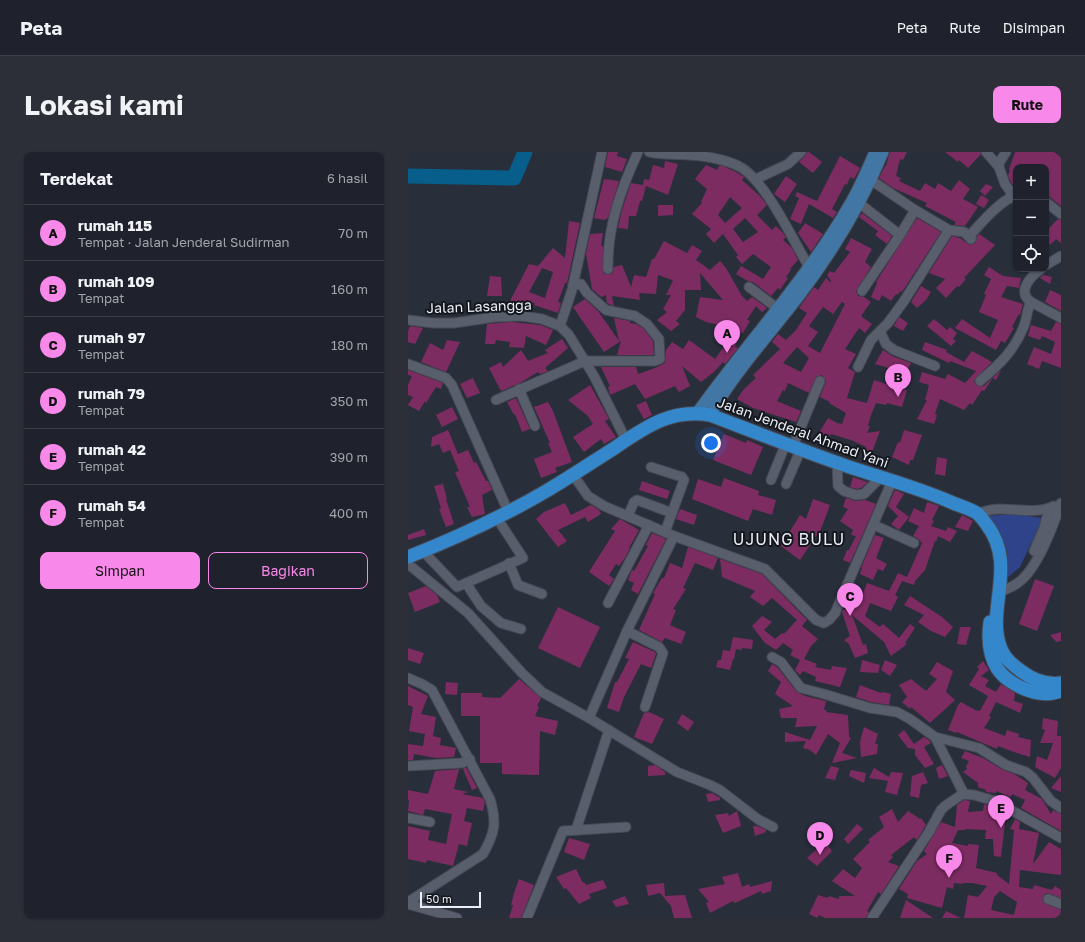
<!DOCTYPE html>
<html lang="id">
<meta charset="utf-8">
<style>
body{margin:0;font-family:"Golos Text",sans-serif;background:#2c2f38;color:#f1f3f6}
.controls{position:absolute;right:12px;top:12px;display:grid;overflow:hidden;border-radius:8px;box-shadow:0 1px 3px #0004}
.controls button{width:36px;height:36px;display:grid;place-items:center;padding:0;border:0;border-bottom:1px solid #3c3f48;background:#1f222c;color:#f1f3f6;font:20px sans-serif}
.scale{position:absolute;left:12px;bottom:10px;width:61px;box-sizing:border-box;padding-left:4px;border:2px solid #ebeef7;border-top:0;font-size:11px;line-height:14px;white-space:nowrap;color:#ebeef7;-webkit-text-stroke:3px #14171c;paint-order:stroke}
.you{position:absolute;left:303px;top:291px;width:14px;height:14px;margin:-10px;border:3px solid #fff;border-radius:50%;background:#1a73e8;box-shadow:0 0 0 6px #1a73e833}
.badge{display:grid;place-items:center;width:26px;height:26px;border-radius:50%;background:#f888ea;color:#111;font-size:13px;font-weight:700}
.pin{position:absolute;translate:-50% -33px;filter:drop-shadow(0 1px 2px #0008)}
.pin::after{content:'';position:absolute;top:21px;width:14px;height:12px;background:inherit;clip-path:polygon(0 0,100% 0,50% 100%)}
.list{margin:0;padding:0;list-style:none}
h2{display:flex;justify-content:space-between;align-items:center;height:52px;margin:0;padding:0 16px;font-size:17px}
h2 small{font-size:13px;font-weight:400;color:#a1a4a9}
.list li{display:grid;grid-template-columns:26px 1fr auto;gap:12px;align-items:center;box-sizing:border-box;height:56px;padding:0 16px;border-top:1px solid #3c3f48}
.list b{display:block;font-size:15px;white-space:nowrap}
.list p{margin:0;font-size:13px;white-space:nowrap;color:#a1a4a9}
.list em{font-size:13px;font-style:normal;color:#a1a4a9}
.actions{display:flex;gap:8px;padding:12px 16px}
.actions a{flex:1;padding:9px 0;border:1px solid #f888ea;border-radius:8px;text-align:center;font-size:14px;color:#f888ea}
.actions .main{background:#f888ea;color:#111}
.icon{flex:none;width:22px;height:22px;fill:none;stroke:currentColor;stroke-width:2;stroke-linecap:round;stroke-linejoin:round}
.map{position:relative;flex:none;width:653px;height:766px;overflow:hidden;border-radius:8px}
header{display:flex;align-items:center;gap:24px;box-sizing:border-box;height:56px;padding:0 20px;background:#1f222c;border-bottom:1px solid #3c3f48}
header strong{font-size:19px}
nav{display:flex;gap:22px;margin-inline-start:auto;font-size:14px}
.intro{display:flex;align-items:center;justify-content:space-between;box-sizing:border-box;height:96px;padding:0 24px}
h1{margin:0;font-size:28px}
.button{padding:10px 18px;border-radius:8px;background:#f888ea;color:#111;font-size:14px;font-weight:700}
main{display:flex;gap:24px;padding:0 24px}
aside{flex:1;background:#1f222c;border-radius:8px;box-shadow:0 1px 3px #0004}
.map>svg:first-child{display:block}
</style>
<header>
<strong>Peta</strong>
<nav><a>Peta</a><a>Rute</a><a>Disimpan</a></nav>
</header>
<div class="intro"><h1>Lokasi kami</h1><a class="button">Rute</a></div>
<main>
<aside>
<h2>Terdekat<small>6 hasil</small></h2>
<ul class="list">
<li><span class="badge">A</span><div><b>rumah 115</b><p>Tempat · Jalan Jenderal Sudirman</p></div><em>70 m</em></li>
<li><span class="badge">B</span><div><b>rumah 109</b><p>Tempat</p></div><em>160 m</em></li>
<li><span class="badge">C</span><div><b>rumah 97</b><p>Tempat</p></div><em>180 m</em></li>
<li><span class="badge">D</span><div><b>rumah 79</b><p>Tempat</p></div><em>350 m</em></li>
<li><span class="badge">E</span><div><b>rumah 42</b><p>Tempat</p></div><em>390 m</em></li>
<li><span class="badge">F</span><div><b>rumah 54</b><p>Tempat</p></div><em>400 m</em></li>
</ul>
<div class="actions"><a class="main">Simpan</a><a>Bagikan</a></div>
</aside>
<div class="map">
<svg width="653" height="766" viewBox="0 0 653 766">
<rect width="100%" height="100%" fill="#292e3b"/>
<!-- green -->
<path fill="#2e4389" d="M606 362 635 366 612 415 599 426 578 364Z"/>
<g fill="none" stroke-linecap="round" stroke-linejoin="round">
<!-- river -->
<path stroke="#075e8b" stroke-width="15" d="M0 24 106 26 117 0"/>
</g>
<!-- building -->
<g fill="#7d2c62" fill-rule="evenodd">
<path d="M200 0H210L209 4 219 7 214 20 197 15Z"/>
<path d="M399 0H401L414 10 405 21 391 10 397 4Z"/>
<path d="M482 0H499L495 8 492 7 488 24 493 26 491 29 512 39 517 31 527 37 530 31 543 39 551 28 562 37 555 47 570 55 557 74 546 73 548 70 517 54 519 51 485 36 471 26 477 14H478Z"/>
<path d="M537 0H572L573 2 560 16 551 8 550 10Z"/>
<path d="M607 0H646L653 5V54L642 45 638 44V15H608V33L604 32 600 24 602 18 601 17Z"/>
<path d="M432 4 452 16 446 27 442 25 439 33 437 32 424 57 429 60 425 66 401 52 393 72 382 67 391 46 387 44 389 40 409 49Z"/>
<path d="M257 9 270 12 260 43 238 34 234 49H232L228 64H221L220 77 210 76 214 58 223 31 235 33 236 27 241 28 245 13 256 16Z"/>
<path d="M298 13 309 18 311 14H315L328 20 336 25 334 28 352 44 359 53 349 63 364 78 368 74 374 80 378 85 375 88 384 96 390 108 382 117 383 118 378 125 380 126 372 138 370 136 363 144 345 130 340 129 328 122 333 114 355 127 363 115 345 102 334 112 328 105 330 103 315 82 306 91 298 82 303 77 284 62 294 51 293 50 299 37 287 27ZM322 45 334 56 317 71 310 63ZM337 66 350 80 335 90 325 77Z"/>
<path d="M378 24 389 32 377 50 366 42Z"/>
<path d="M196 27 211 29 200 66 196 68 186 66Z"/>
<path d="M578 32 585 35 577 44 572 39Z"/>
<path d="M573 43 581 48 576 56 568 52Z"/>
<path d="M250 53H265V63L250 64Z"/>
<path d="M454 61 484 84 479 92 467 83 470 79 451 65Z"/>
<path d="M509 66 533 80 494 140 493 139 489 143 488 142 483 149 474 143 471 149 463 145 469 131 468 130Z"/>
<path d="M650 67 653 68V91L648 87 642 93 638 89V79Z"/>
<path d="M161 69 172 71 159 131H157L150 150 153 151 150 161 126 153 127 151 102 149 121 112 130 114 145 96 157 106ZM134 116 145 120 137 146 121 140Z"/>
<path d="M397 71 415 82 403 100 390 81Z"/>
<path d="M195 81 193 94H195V120L197 122H203L205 120 206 115 214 113 223 135 226 123 238 125 244 107H246L256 89 279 101 284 93 294 99 288 108 302 118 312 109 318 116 334 144 339 149 344 145 359 156 354 160 348 154 339 168 342 169 335 181 333 180 327 195 330 196 317 212 315 210 306 220 293 230 274 214 282 234 271 240 267 234 237 247 227 232 202 243 200 235 202 234 193 215H228L230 222 247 216 257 211 258 198 264 190 275 197 281 188 307 207 322 186 318 185 319 183 309 177 311 173 298 170 288 165 292 145 315 148 292 121 293 138H277V158L268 169 272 172 263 179 249 168 259 160 255 157 263 143H258L265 129 264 128 250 123 248 142 231 141 232 148 204 144 206 154 201 152 199 151 198 143 193 145 184 137 178 102 182 82Z"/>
<path d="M571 82 587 93 556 126 558 127 551 135 549 134 538 146 528 136 537 127 521 121 544 84 552 86 560 92 563 93 568 90 569 84Z"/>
<path d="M443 86 464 97 457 110 463 115 448 139 450 144 456 145 463 150 453 164 464 172 457 181 451 176 437 197 448 202 440 216 447 220 439 246 459 251 466 228 478 232 484 217 467 212 475 198 484 204 503 211 491 236 499 238 494 255 479 251 478 253 468 251 463 263 460 274H462L459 281 472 279 464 300 457 298 458 295 443 288 423 282 422 284 411 281 420 266 431 272V271L434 272 438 261 421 251 422 250 412 245 418 229 414 223 408 225 401 241 380 231 377 239 375 238 369 249 393 259 388 270 345 256 329 247 336 237 348 226 345 223 372 197 364 190 370 182 378 188 388 178 399 161 391 156 406 135 410 138 418 126 422 130 423 129 419 123 422 119 426 121 442 100 437 97ZM434 150 437 152 412 201 400 194 410 180 401 174 415 155 425 162ZM389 195 401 206 393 220 375 211Z"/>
<path d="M581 115 595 124 613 126 611 136 599 134 593 145 615 152 612 163 611 162 604 175 606 176 597 191 593 189 588 198 547 176 554 167 582 186 590 168 571 160 578 143 576 142 583 127 576 123Z"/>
<path d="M635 123 644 125 642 132 632 126Z"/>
<path d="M82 124 93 125 94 144H79Z"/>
<path d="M513 134 523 140 518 148 509 156 503 150Z"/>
<path d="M642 138 653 143V159L637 150Z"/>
<path d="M177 147 190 159 211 189 206 166 222 169V171L228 172 235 176 245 189 246 203H209L213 189 196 200 165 155Z"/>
<path d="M491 165 500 171 495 179 486 174Z"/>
<path d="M526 167 539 178 542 175 549 181 545 187 548 189 543 194 519 174Z"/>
<path d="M103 170 132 173 145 178 138 193 118 184 116 196 101 195 102 190 88 188 87 192H77L79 172Z"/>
<path d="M648 170 653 172V216L634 209 631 217 619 212 626 195 643 202 647 190 634 184 632 188 620 184 623 173 643 179Z"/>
<path d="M2 174 15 176 7 192 0 190V179Z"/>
<path d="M154 187 160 196 137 216 140 219 132 222 130 220 112 231 93 239 81 216 93 210 95 215 113 198 120 209 140 201 137 198Z"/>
<path d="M39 188 52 190 38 220 13 210 22 191 35 198Z"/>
<path d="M517 190 539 198 538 200 556 210 564 199 584 210 567 227 566 230 570 234H576L593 218 588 228 585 226 576 239 574 238 564 253 562 251 556 258 532 247 527 262 529 263 526 272 509 267 519 248H517L521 233 511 230 514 220 537 227 540 222 557 231 568 219 542 209 541 211 514 198Z"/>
<path d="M0 218 35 231 33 237 28 235 18 251 17 249 11 259 0 253 5 245 0 243V233L4 224 0 223Z"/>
<path d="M65 226 72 241 59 246 52 232Z"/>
<path d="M182 233 201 267 197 269 208 285 196 292 193 287 176 300 165 285 185 272 180 264 160 248Z"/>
<path d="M108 246 122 277 114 280 107 262 106 263 99 250Z"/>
<path d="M238 249 244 263 236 267 228 253Z"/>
<path d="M140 250 145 259 164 310 147 316 149 320 133 326 126 307 144 300 140 291H142L126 255Z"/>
<path d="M44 255 50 267 34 275 28 263Z"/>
<path d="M40 278 50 302 60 298 66 311 68 310 78 329H80L84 338 74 343 77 362 64 365 59 355H62L47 320 51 319 42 298 35 301 31 292 23 295 24 285Z"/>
<path d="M496 278 514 283 505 308H502L501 313 484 305 490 290 492 291Z"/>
<path d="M316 282 338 291 339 288 355 295 343 323 305 308Z"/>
<path d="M529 305 539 307 537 324 527 322Z"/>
<path d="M445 325 459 330V331L453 336 449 337 442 335Z"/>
<path d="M316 326 351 339 350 343 368 348 364 363 345 357 340 369 284 347 290 327 313 335Z"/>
<path d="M234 329 262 339 259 347 231 338Z"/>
<path d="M35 332 39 347H38L46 372 38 375 31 357 33 356 26 334Z"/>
<path d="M487 338 496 342 488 355 501 365 491 378 483 372 490 364 480 354Z"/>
<path d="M438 346 448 349 457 348 468 352 442 411 435 408 439 398H441L448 384 443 383 445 378 432 369 440 357 435 355Z"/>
<path d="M405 347 422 353 413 377 392 408 373 394 392 363 398 367Z"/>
<path d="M519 350 531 354 524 368 526 369 523 374 538 379 540 375 549 379 542 390 530 384 528 390 527 389 517 418 507 429 506 433 494 429 487 443 490 445 483 459 462 451 457 464 472 475 475 472 491 486 502 472 507 476 497 491 499 492 483 504 476 490 444 463 455 493 458 492 460 501 447 506 441 492 436 488 442 484 434 460 435 458 450 454 439 449 444 438 455 442 459 431 481 439 490 421 499 425 514 391 509 386 505 384 511 374 500 369 506 356 516 361Z"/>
<path d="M157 351 163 363 183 353 191 358 193 362 180 370 177 365 150 378 159 389 150 395 128 367 136 360Z"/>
<path d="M272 357 289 363 286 373 268 367Z"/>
<path d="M554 363 565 369 560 379 547 375Z"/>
<path d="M212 367 231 378 221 396H222L217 406 211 414 208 412 201 423 206 427 201 434 181 420 207 379 203 377Z"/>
<path d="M16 377 18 383 0 388V383Z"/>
<path d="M244 381 258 387 230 442 223 438 226 431 220 428 224 418 226 419 240 394 238 393Z"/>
<path d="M467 383 476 386 468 406 479 412 475 419 470 417 465 428 452 422 454 416H453Z"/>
<path d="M280 395 310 406 305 418 287 411 275 436 278 437 265 457 268 458 262 473 278 480 273 492 257 486 254 490 231 478 247 442 245 441 254 426H256L262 411 274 416Z"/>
<path d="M312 407 354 422 399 468 394 474 410 487 403 494 396 507 409 512 407 515 423 518 424 514 439 516 432 535 407 529 408 525 395 519 392 523 387 518 392 508 382 503 385 498 375 491 368 498 357 491 344 474 354 464 364 470 356 478 367 487 374 481 376 482 389 468 364 446 355 454 342 445 347 439 314 425Z"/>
<path d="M627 427 646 434 629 479 611 472Z"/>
<path d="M18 434 29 443 32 450 7 460 0 441Z"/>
<path d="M502 444 534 465 545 475 537 485 523 479 510 470 516 463 496 453Z"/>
<path d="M150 455 192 475 172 516 130 496Z"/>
<path d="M552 475H563L558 493 549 492Z"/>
<path d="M653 480V489L648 490 642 483Z"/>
<path d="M325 485 345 488 344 497 334 496V498L328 497 326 507H325L322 518 308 515 310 508H313L315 498 322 499Z"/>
<path d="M225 490 247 500 248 502 243 516 233 512 216 545 211 560 199 556 207 530H209L221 507 217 506Z"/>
<path d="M0 496 16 501 12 512 0 508Z"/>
<path d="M454 508 472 513 470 521 452 520Z"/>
<path d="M477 508 489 513 482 524 473 518Z"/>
<path d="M575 509 581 518 573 524 581 528 577 534 588 540 593 532 607 541 606 549 615 552 612 561 588 550 581 564 583 565 576 576 597 584 599 578 611 582 610 585 623 588 622 605 606 600 590 594 589 597 549 580 548 581 540 578 550 553 553 550 569 559V558L572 559 580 544 561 533 571 517 569 515Z"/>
<path d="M529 510 545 519 538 540 547 548 522 571 503 555 502 557 494 550 499 545 491 533 503 527 518 539 529 527 521 522Z"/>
<path d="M364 512 369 515 389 540 397 544 418 549 416 558H419L418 560 440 563 441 585 443 586 434 601 449 606 424 611 432 591 420 582 408 603 402 598 395 596 398 589 377 590V580L402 588 409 574 387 575 389 566H373L371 557 385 554 367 542 373 530 360 519Z"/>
<path d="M111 527 133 546 129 554 131 555 127 564 150 569 147 583 132 579 131 623 94 622V611H72V564H53V541H74V545L92 546Z"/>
<path d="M38 530 50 531 49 543 37 542Z"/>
<path d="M452 533 473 541 475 540 483 542 481 553 463 550 448 545Z"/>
<path d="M0 534 20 544 13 562 28 565 25 584 33 586 32 593 48 596 46 605 28 606 6 602 5 608H0V592L15 594 17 582 1 579 5 555 0 553Z"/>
<path d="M241 560 256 567 244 592 226 585 236 561Z"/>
<path d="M274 562 286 570 280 579 269 571Z"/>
<path d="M635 566 650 569 649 584H653V616L647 626 627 615 629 604 639 608 645 591H632L637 578 634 577Z"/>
<path d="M456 575 470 582 467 592H470L469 602 453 605 452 590Z"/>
<path d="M496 578 506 592 516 585 522 589 523 591 516 595 526 612 517 616 507 603V597L500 596 490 583Z"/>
<path d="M557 599 575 606 595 618 606 622 620 631 617 638 634 647 643 662 645 658 653 662V679L613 656 617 648 604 642 603 645 588 639V641L578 640V638L570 635V631L555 620 559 617 558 615 561 609 553 606Z"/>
<path d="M247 613 257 620V623L240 624V614Z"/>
<path d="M534 613 540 624 531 627 528 616Z"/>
<path d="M423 614 431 616 427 628 417 626Z"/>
<path d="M58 615 69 636 64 638 55 617Z"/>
<path d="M466 616 481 625 483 620 495 621 489 643 477 640 480 629 461 626Z"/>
<path d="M51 617 46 637 60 640 54 642 75 646 77 650 75 659 59 656 56 669 64 671 59 694 51 692 45 714 19 708 18 711 0 707V674L22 679 20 688 38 692 44 662 17 657 15 663 0 659 1 648H0V638L20 642 27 619Z"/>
<path d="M443 618 458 621 456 631 441 624Z"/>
<path d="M515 620 520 631 513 633 511 646 502 644 504 624Z"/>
<path d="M653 624V640L643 636Z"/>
<path d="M304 641 312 646V648L300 650 298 642Z"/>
<path d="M556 648 562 649 560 660 575 659 576 652 585 655 598 662 593 705 586 704 585 687H577L578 678 557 677V678H550L544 691 560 694V692L571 693 568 716 589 721V723L601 732 606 678 602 677 607 667 612 670 611 677 631 681 625 712 641 690 653 697V723L612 718 611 735 625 737 626 733 644 738 647 734 653 738V746L639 741 636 743 634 748 638 752 653 758V766H556L560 743 570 745 579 734 564 731H555V732L546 731 545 737 539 735 534 756 499 746 500 742 491 737 509 709 519 702 516 699 533 670 547 675 549 653ZM592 739 609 750 606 763 583 758 586 745Z"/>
<path d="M484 657 490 670 500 659 512 667 513 666 518 673 509 688 506 685 483 703 485 705 480 710 491 714 473 742 470 740 459 759 461 760 458 766H417L411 763 409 766 401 762 410 743 420 746 421 744 431 747V744H447L424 729 435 717 447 726 454 716 445 707 462 690 460 688 476 675 471 665Z"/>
<path d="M329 659 333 674 315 681 307 663 320 661 321 664Z"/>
<path d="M449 672 455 677 440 692 436 687Z"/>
<path d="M345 674H349L358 678V680L347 684Z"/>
<path d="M161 686 182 692 176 708 156 700Z"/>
<path d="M417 690 424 699 409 714 399 706Z"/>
<path d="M168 717 175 731 176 730 178 733 195 728 199 736 181 742 183 746 171 752 158 736 156 737 148 725Z"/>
<path d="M330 721 334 735 341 732 342 735 364 729 363 739 354 742 353 739 327 751 325 749 302 761 298 751 301 750 290 737 317 732 314 725Z"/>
<path d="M111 727 126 733 113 766H101L105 753H103L106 741Z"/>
<path d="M256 731 257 744 277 743 284 766H266L263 754 252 741 240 744 238 733Z"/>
<path d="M217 744 221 752 208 755 204 749Z"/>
<path d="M498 748 525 766H492Z"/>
<path d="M538 759 553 766H534Z"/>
</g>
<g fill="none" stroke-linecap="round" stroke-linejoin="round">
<defs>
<g id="minor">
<path d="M241 0C262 4 284 1 305 6 315 8 326 11 334 16 359 32 385 88 401 115L405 119"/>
<path d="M578 0 591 15 597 32 603 40 602 46"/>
<path d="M591 15V11L598 0"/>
<path d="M348 27 380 12 393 0"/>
<path d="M463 28 507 58 541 78 556 80 563 87"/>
<path d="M638 50 653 62"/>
<path d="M451 51 492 83 507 58"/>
<path d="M563 87V82C575 69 592 49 608 43"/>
<path d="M638 113 653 104"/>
<path d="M200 117C199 75 213 37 230 0"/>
<path d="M341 135 369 156"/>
<path d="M454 139 492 83"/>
<path d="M623 150C608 140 623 124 633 117"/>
<path d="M0 168 25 171H46L87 165 113 164 134 167 152 174 161 183 186 224 218 288"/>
<path d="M152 174 164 138 194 0"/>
<path d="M472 179 478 192 486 198 527 214"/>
<path d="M0 212 38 226 44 233 100 359"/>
<path d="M450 215 463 188 480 171 496 149 541 78"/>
<path d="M572 229C592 212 606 199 616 174 619 166 619 157 623 150L653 166"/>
<path d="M111 237 127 274"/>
<path d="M88 248 177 209H247L252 207 251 187 239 172 227 164 198 158 179 141 173 132 165 133"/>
<path d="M385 294 412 229"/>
<path d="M429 310 430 334 436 339 448 343 456 342 473 325"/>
<path d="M243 315 274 325 276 328 257 380"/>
<path d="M165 323 180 344 196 354 266 384 357 417 408 468 416 471 421 468 427 461 484 329"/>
<path d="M363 328 378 291"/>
<path d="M378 332 393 297"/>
<path d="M569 361C576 360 583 357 591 357 609 357 630 362 646 354"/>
<path d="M220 364 226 350 229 348 264 361"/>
<path d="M466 373 506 391"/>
<path d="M266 384 219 479 181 566 269 620 302 633 312 638 351 668 365 675"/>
<path d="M15 399 49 435 115 406 89 366"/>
<path d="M626 399 636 376 641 357"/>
<path d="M101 411 110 433 134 442"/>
<path d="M0 412 60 461 114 521 134 540 181 566"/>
<path d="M58 431 73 454 93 471 113 477"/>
<path d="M592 440C598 437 605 435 611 430 630 416 645 374 653 351"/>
<path d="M200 451 241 373"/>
<path d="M219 479 251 495 255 501 237 555"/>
<path d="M364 505 373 510 393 536 416 542 462 556 489 560 502 567 527 585 556 642"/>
<path d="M0 526 14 532 24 538 82 647C89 670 87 681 75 702L0 750"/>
<path d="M527 585 571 596 598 613 618 620 625 626 643 649 653 656"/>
<path d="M0 614 54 611 62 607"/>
<path d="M0 666 22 670"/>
<path d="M168 678 201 578"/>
<path d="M640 747 653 752"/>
<path d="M0 752 49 766"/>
<path d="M119 766 155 679 218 675"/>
<path d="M464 766 521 680 533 658 537 654 553 643 556 642 566 643 587 649 653 686"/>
</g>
<g id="major">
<path d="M289 261C339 191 399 127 442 52 452 35 459 18 467 0"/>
<path d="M302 263C327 220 361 183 391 144 425 99 454 52 475 0"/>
</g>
<g id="highway">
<path d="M0 405C48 386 96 364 140 338 162 325 183 311 205 297 236 276 263 256 302 263 344 279 385 295 427 310 466 324 507 334 545 351 552 354 563 357 570 362 573 365 577 370 579 373 610 414 577 458 593 497 597 507 605 513 613 519 625 528 639 533 653 531"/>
<path d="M582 470C580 485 581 503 589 516 597 529 617 539 631 541 639 543 646 541 653 539"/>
</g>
</defs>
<!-- minor casing -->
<use href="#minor" stroke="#464a55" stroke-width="11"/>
<!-- major casing -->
<use href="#major" stroke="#464a55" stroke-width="13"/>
<!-- highway casing -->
<use href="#highway" stroke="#464a55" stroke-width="15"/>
<!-- minor -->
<use href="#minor" stroke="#595e6d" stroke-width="9"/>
<!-- major -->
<use href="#major" stroke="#4277a5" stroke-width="11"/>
<!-- highway -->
<use href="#highway" stroke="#3387ca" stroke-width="13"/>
</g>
<g text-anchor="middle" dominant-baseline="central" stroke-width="4" stroke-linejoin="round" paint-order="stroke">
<!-- street labels -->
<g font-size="14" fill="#ebeef7" stroke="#14171c">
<text transform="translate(71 154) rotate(-2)">Jalan Lasangga</text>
<text transform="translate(395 280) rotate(20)">Jalan Jenderal Ahmad Yani</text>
</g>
<!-- quarter labels -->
<g font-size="16" letter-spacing="1" fill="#ebeef7" stroke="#14171c">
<text x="381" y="387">UJUNG BULU</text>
</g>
</g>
</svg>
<div class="controls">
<button>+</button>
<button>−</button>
<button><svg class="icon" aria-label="locate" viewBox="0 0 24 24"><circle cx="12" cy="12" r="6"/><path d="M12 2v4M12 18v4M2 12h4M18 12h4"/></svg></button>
</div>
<div class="scale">50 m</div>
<div class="you"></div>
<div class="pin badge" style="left:319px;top:201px">A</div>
<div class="pin badge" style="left:490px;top:245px">B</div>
<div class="pin badge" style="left:442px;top:464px">C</div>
<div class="pin badge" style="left:412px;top:703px">D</div>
<div class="pin badge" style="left:593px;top:676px">E</div>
<div class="pin badge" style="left:541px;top:726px">F</div>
</div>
</main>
